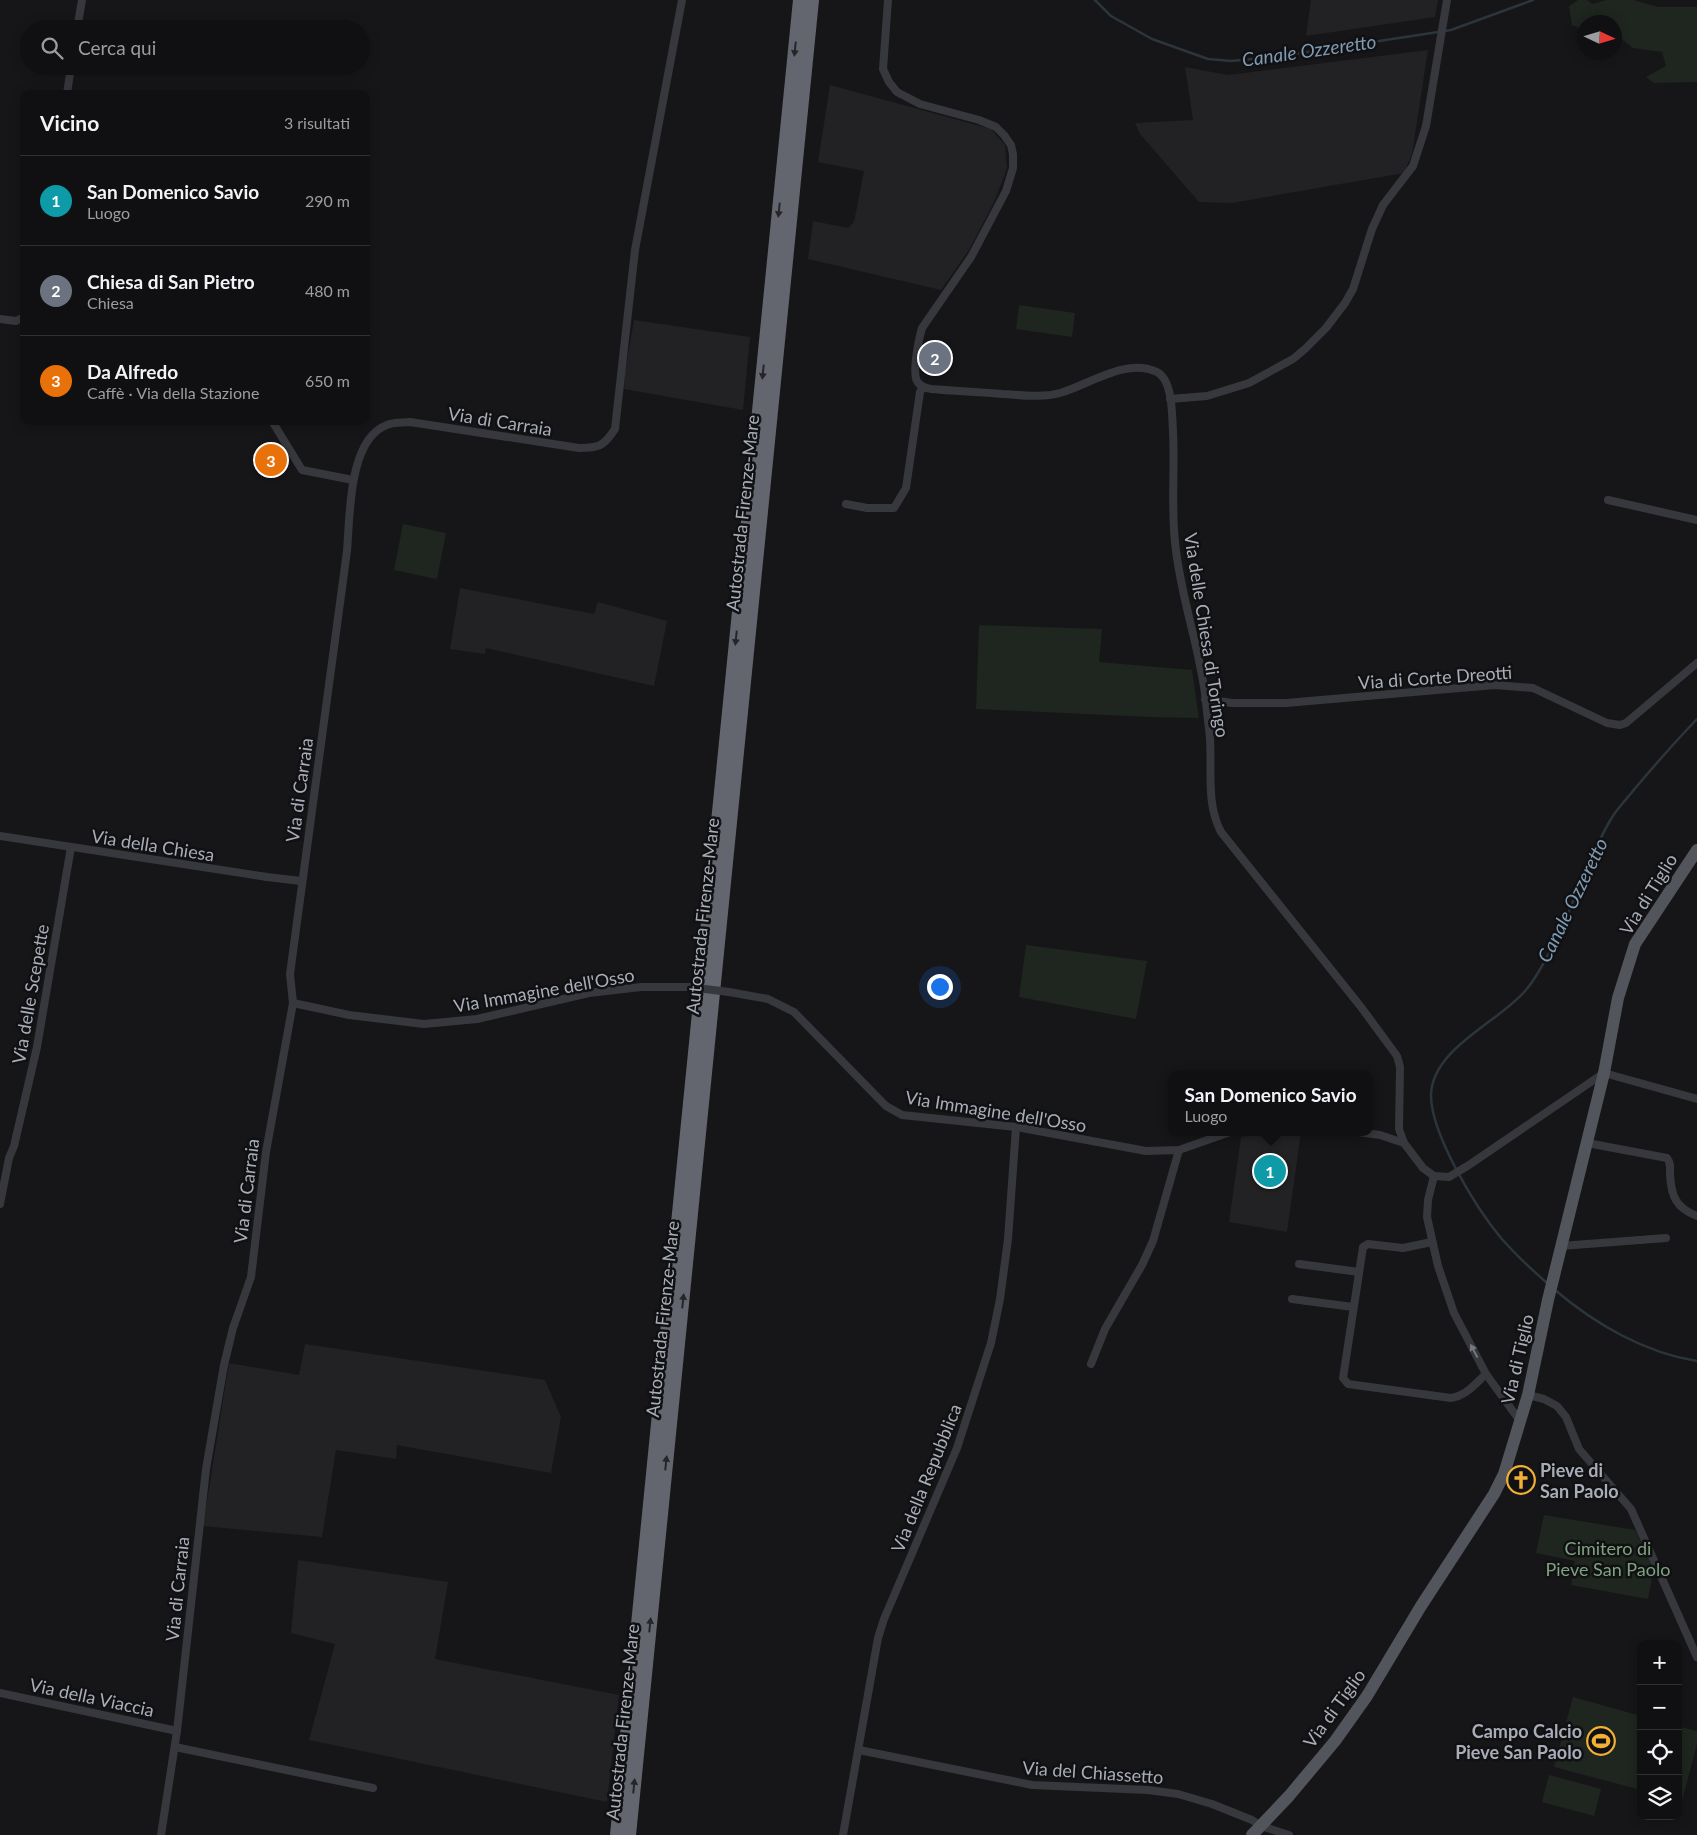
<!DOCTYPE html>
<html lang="it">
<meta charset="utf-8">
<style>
body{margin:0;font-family:Lato,sans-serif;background:#1e1e20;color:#f1f3f6}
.controls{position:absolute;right:15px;bottom:15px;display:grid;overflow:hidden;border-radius:10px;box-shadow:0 2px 12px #0003}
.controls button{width:45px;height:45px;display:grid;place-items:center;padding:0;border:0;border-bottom:1px solid #303032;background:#101012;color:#f1f3f6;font:25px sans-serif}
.compass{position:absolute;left:1577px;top:15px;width:45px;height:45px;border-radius:50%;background:#101012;box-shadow:0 2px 12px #0003;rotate:94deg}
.you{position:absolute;left:939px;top:986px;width:18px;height:18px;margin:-12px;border:4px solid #fff;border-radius:50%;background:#1a73e8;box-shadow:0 0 0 8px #1a73e833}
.badge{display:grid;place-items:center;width:32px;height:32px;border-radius:50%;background:#d93025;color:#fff;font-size:16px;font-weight:700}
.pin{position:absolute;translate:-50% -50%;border:2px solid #fff;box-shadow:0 1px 5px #0006}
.popup{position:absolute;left:1168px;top:1071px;width:205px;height:65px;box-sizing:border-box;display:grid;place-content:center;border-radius:10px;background:#101012;filter:drop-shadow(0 1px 4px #0005);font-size:16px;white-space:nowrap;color:#9c9d9f}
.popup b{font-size:19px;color:#f1f3f6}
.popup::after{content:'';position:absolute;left:50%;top:100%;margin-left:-10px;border:10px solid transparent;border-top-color:#101012}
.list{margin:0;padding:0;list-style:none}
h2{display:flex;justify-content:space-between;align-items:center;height:65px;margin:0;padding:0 20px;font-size:21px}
h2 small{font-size:16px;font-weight:400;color:#9c9d9f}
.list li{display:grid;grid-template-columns:32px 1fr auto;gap:15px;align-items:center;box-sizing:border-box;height:90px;padding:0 20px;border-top:1px solid #303032}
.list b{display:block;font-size:19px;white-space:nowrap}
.list p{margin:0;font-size:16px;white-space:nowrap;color:#9c9d9f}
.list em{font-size:16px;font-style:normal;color:#9c9d9f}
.icon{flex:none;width:28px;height:28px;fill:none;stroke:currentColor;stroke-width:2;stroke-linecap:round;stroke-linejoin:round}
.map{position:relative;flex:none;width:1697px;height:1835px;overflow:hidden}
.search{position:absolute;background:#101012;box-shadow:0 2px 12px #0003;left:20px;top:20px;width:350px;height:55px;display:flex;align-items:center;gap:12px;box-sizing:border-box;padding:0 18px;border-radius:28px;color:#9c9d9f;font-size:19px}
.panel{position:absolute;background:#101012;box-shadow:0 2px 12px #0003;left:20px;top:90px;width:350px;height:335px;border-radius:10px}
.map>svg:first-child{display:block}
</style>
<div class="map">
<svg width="1697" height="1835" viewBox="0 0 1697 1835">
<rect width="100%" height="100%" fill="#161618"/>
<!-- built -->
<g fill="#222225">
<path d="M1311 0H1438L1435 17 1306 36Z"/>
<path d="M1428 50 1412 154 1404 173 1232 203 1199 202 1140 134 1135 123 1193 120 1185 67 1228 75Z"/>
<path d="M830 85 991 129 1005 145 1007 168 995 200 969 250 941 290 808 259 813 221 848 228 854 222 864 171 818 162Z"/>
<path d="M634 320 750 337 743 410 624 389 625 372Z"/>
<path d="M460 588 594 614 598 602 667 621 654 686 486 648 485 654 450 649Z"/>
<path d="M1264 1132H1301L1287 1232 1229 1222 1241 1137Z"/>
<path d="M305 1344 545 1380 561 1417 551 1473 397 1445 396 1459 336 1450 322 1537 203 1526 229 1363 299 1375Z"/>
<path d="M298 1560 448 1582 435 1659 619 1695 607 1802 309 1740 335 1644 291 1633Z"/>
</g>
<!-- green -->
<g fill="#1e261f">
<path d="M1578 0H1587L1592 4 1607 0H1634L1658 7H1697V82L1654 83 1646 77 1666 66 1662 52 1633 48 1615 34 1614 22H1584V30L1572 25 1569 6Z"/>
<path d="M1019 305 1075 313 1072 337 1016 329Z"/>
<path d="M403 524 446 533 437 579 394 570Z"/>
<path d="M979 625 1102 629 1099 662 1192 670 1199 718 1149 717 976 709Z"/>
<path d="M1026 945 1147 961 1136 1019 1019 997Z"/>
<path d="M1544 1515 1635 1530 1654 1568 1648 1599 1571 1585 1575 1561 1536 1553Z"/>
<path d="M1573 1697 1641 1716V1790L1554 1767Z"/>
<path d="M1678 1726 1697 1731V1744L1682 1801 1678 1800Z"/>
<path d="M1549 1775 1601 1789 1594 1816 1542 1802Z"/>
</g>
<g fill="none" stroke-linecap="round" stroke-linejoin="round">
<!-- stream -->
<g stroke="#2c353c" stroke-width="2.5">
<path d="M1095 0 1111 16 1152 39 1208 59 1231 61 1275 57 1451 30 1533 0"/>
<path d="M1547 1283C1531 1269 1515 1254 1501 1238 1476 1208 1430 1133 1431 1094 1433 1048 1499 1022 1525 991 1535 980 1542 966 1549 953 1573 910 1586 861 1611 819 1616 810 1625 801 1632 792 1653 767 1674 743 1697 719"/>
<path d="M1555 1290C1595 1324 1645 1353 1697 1361"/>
</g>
<!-- street -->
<g stroke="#37383d" stroke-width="8">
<path d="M888 0 883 69 889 82 897 92 920 104 979 120 996 127 1004 135 1011 145 1013 154V168L1006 191 971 257 922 328C919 338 912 372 917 381 920 387 926 388 931 389 955 391 979 392 1003 394 1022 395 1041 398 1060 393 1088 385 1127 357 1157 372 1173 380 1172 416 1173 432 1175 468 1171 505 1175 542 1180 596 1200 648 1206 701 1207 714 1209 727 1210 739 1212 770 1206 804 1221 832L1361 1007 1397 1056 1400 1067 1399 1129 1404 1143 1423 1168 1434 1176 1449 1177 1469 1165 1604 1073 1697 1099"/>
<path d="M77 29 82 0"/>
<path d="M67 94 71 66"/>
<path d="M0 319 16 321 24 317"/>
<path d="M1170 399 1207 396 1249 383 1293 359 1305 349 1326 328 1345 303 1353 289 1372 229 1383 205 1413 166 1426 126 1447 0"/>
<path d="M272 421 302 470 353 480"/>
<path d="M1608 500 1697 520"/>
<path d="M846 504 867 508H894L906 488 920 392 923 387"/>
<path d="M1205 699 1232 703H1286L1495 685 1533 688 1607 723 1620 725 1626 723 1697 663"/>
<path d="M0 836 267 877 301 881"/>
<path d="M729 992 768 999 794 1012 886 1106 902 1115 1016 1127 1146 1151 1179 1150 1230 1132"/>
<path d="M293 1003 349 1015 424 1024 477 1019 589 993 641 987H689"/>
<path d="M1358 1132 1380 1135 1404 1143"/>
<path d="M1587 1143 1667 1158C1671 1163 1670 1168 1670 1174 1671 1196 1676 1208 1697 1216"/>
<path d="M1434 1176 1428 1200 1427 1217 1438 1266 1454 1313 1486 1374 1520 1421"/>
<path d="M0 1204 9 1158 14 1146 37 1047 71 847"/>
<path d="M1432 1242 1403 1248 1368 1244 1363 1247 1343 1378 1348 1384 1451 1398C1466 1396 1475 1384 1486 1374"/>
<path d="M1561 1246 1666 1238"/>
<path d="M1299 1264 1359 1272"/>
<path d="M1292 1299 1353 1307"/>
<path d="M1091 1364 1105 1329 1142 1265 1153 1241 1179 1150"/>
<path d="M1528 1395 1544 1399 1557 1406 1566 1417 1579 1449 1631 1509 1697 1657"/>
<path d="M0 1693 177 1731"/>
<path d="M175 1747 373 1788"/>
<path d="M859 1750 1032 1785 1148 1790 1178 1794 1212 1804 1252 1820 1261 1826 1289 1835"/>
<path d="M161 1835 177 1731 206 1469 224 1365 233 1328 251 1277 266 1152 293 1003 290 974 347 551C350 517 348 439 387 425 393 422 402 423 410 422L579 448C599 448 604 446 615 429L635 250 682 0"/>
<path d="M843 1835 878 1638 884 1619 957 1448 991 1343 1000 1299 1008 1239 1016 1127"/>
</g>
<!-- primary -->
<path stroke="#53555c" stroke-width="12" d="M1252 1835 1289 1796 1335 1741 1367 1696 1421 1606 1494 1494 1504 1474 1528 1395 1548 1300 1604 1073 1618 998 1635 944 1697 850"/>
<!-- highway -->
<g stroke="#63666e" stroke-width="14">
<path d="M617 1835 800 0"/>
<path d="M629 1835 812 0"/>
</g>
<!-- street-bridge -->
<path stroke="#37383d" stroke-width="8" d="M689 987 729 992"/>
</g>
<!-- one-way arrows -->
<defs><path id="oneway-solid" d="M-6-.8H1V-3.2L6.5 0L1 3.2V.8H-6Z" transform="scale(1.25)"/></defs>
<g fill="#26262a">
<use href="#oneway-solid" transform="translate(795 49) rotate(96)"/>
<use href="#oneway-solid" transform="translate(779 210) rotate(96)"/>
<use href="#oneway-solid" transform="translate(763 372) rotate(96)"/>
<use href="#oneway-solid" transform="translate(736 638) rotate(96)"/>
<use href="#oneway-solid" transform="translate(683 1301) rotate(-84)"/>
<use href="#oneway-solid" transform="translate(666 1463) rotate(-84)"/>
<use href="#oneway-solid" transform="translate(650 1625) rotate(-84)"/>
<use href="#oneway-solid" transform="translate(634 1786) rotate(-84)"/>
</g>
<use fill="#757881" href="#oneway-solid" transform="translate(1474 1351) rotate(-118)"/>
<!-- icons -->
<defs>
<symbol id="church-ring" viewBox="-11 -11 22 22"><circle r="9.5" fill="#111113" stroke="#f2b134" stroke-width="1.5"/><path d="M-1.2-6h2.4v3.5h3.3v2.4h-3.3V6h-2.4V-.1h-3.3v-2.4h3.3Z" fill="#f2b134"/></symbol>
<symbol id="stadium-ring" viewBox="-11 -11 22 22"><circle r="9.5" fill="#111113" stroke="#f2b134" stroke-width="1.5"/><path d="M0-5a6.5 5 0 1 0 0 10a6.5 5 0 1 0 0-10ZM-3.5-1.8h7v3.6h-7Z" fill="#f2b134"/></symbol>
</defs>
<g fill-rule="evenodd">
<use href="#church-ring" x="1505" y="1464" width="32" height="32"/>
<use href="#stadium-ring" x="1585" y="1725" width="32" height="32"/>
</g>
<g text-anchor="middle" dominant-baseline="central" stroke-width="5" stroke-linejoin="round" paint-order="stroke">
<!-- street labels -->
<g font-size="18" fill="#a8adb8" stroke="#111113">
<text transform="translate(500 421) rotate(9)">Via di Carraia</text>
<text transform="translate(742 513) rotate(-84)">Autostrada Firenze-Mare</text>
<text transform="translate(1207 635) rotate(81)">Via delle Chiesa di Toringo</text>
<text transform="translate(1435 677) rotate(-4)">Via di Corte Dreotti</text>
<text transform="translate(299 790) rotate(-82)">Via di Carraia</text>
<text transform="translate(153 845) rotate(9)">Via della Chiesa</text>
<text transform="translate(1648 894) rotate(-58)">Via di Tiglio</text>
<text transform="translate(702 916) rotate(-84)">Autostrada Firenze-Mare</text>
<text transform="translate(544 990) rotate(-10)">Via Immagine dell'Osso</text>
<text transform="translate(30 994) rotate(-80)">Via delle Scepette</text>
<text transform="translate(996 1111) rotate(9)">Via Immagine dell'Osso</text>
<text transform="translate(246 1191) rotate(-83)">Via di Carraia</text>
<text transform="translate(662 1319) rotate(-84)">Autostrada Firenze-Mare</text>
<text transform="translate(1517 1359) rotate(-77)">Via di Tiglio</text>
<text transform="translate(926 1478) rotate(-68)">Via della Repubblica</text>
<text transform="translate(177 1589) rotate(-84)">Via di Carraia</text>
<text transform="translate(92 1697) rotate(12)">Via della Viaccia</text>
<text transform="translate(1334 1708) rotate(-54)">Via di Tiglio</text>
<text transform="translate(622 1722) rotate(-84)">Autostrada Firenze-Mare</text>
<text transform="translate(1093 1772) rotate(4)">Via del Chiassetto</text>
</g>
<!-- poi labels -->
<g font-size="18" font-weight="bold" fill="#a8adb8" stroke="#111113" text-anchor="start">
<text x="1540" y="1470">Pieve di<tspan x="1540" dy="21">San Paolo</tspan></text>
<text x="1582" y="1731" text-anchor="end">Campo Calcio<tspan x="1582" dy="21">Pieve San Paolo</tspan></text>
</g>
<!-- park labels -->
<g font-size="18" fill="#7fa381" stroke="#111113">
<text x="1608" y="1548">Cimitero di<tspan x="1608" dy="21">Pieve San Paolo</tspan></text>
</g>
<!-- water labels -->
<g font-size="19" font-style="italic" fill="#7f9bb3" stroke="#111113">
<text transform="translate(1309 50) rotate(-8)">Canale Ozzeretto</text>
<text transform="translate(1572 900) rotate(-64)">Canale Ozzeretto</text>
</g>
</g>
</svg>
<div class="controls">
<button>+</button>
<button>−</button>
<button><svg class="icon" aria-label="locate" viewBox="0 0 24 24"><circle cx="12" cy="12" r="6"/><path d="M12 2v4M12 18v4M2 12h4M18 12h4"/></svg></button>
<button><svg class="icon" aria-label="layers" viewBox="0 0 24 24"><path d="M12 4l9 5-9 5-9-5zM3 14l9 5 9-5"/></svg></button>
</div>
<svg class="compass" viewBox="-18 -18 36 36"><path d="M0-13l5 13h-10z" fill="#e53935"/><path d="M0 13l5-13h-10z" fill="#9c9d9f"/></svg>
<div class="you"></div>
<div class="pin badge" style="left:1270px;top:1171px;background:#0f9aa8">1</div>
<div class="popup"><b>San Domenico Savio</b>Luogo</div>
<div class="pin badge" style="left:935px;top:358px;background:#6b7280">2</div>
<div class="pin badge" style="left:271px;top:460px;background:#e8710a">3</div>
<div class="search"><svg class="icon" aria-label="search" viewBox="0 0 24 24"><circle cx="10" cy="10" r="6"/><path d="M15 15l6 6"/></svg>Cerca qui</div>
<section class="panel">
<h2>Vicino<small>3 risultati</small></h2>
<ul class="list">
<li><span class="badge" style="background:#0f9aa8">1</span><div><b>San Domenico Savio</b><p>Luogo</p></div><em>290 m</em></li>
<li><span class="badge" style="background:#6b7280">2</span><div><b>Chiesa di San Pietro</b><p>Chiesa</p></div><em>480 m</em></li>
<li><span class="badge" style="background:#e8710a">3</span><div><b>Da Alfredo</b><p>Caffè · Via della Stazione</p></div><em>650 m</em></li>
</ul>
</section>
</div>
